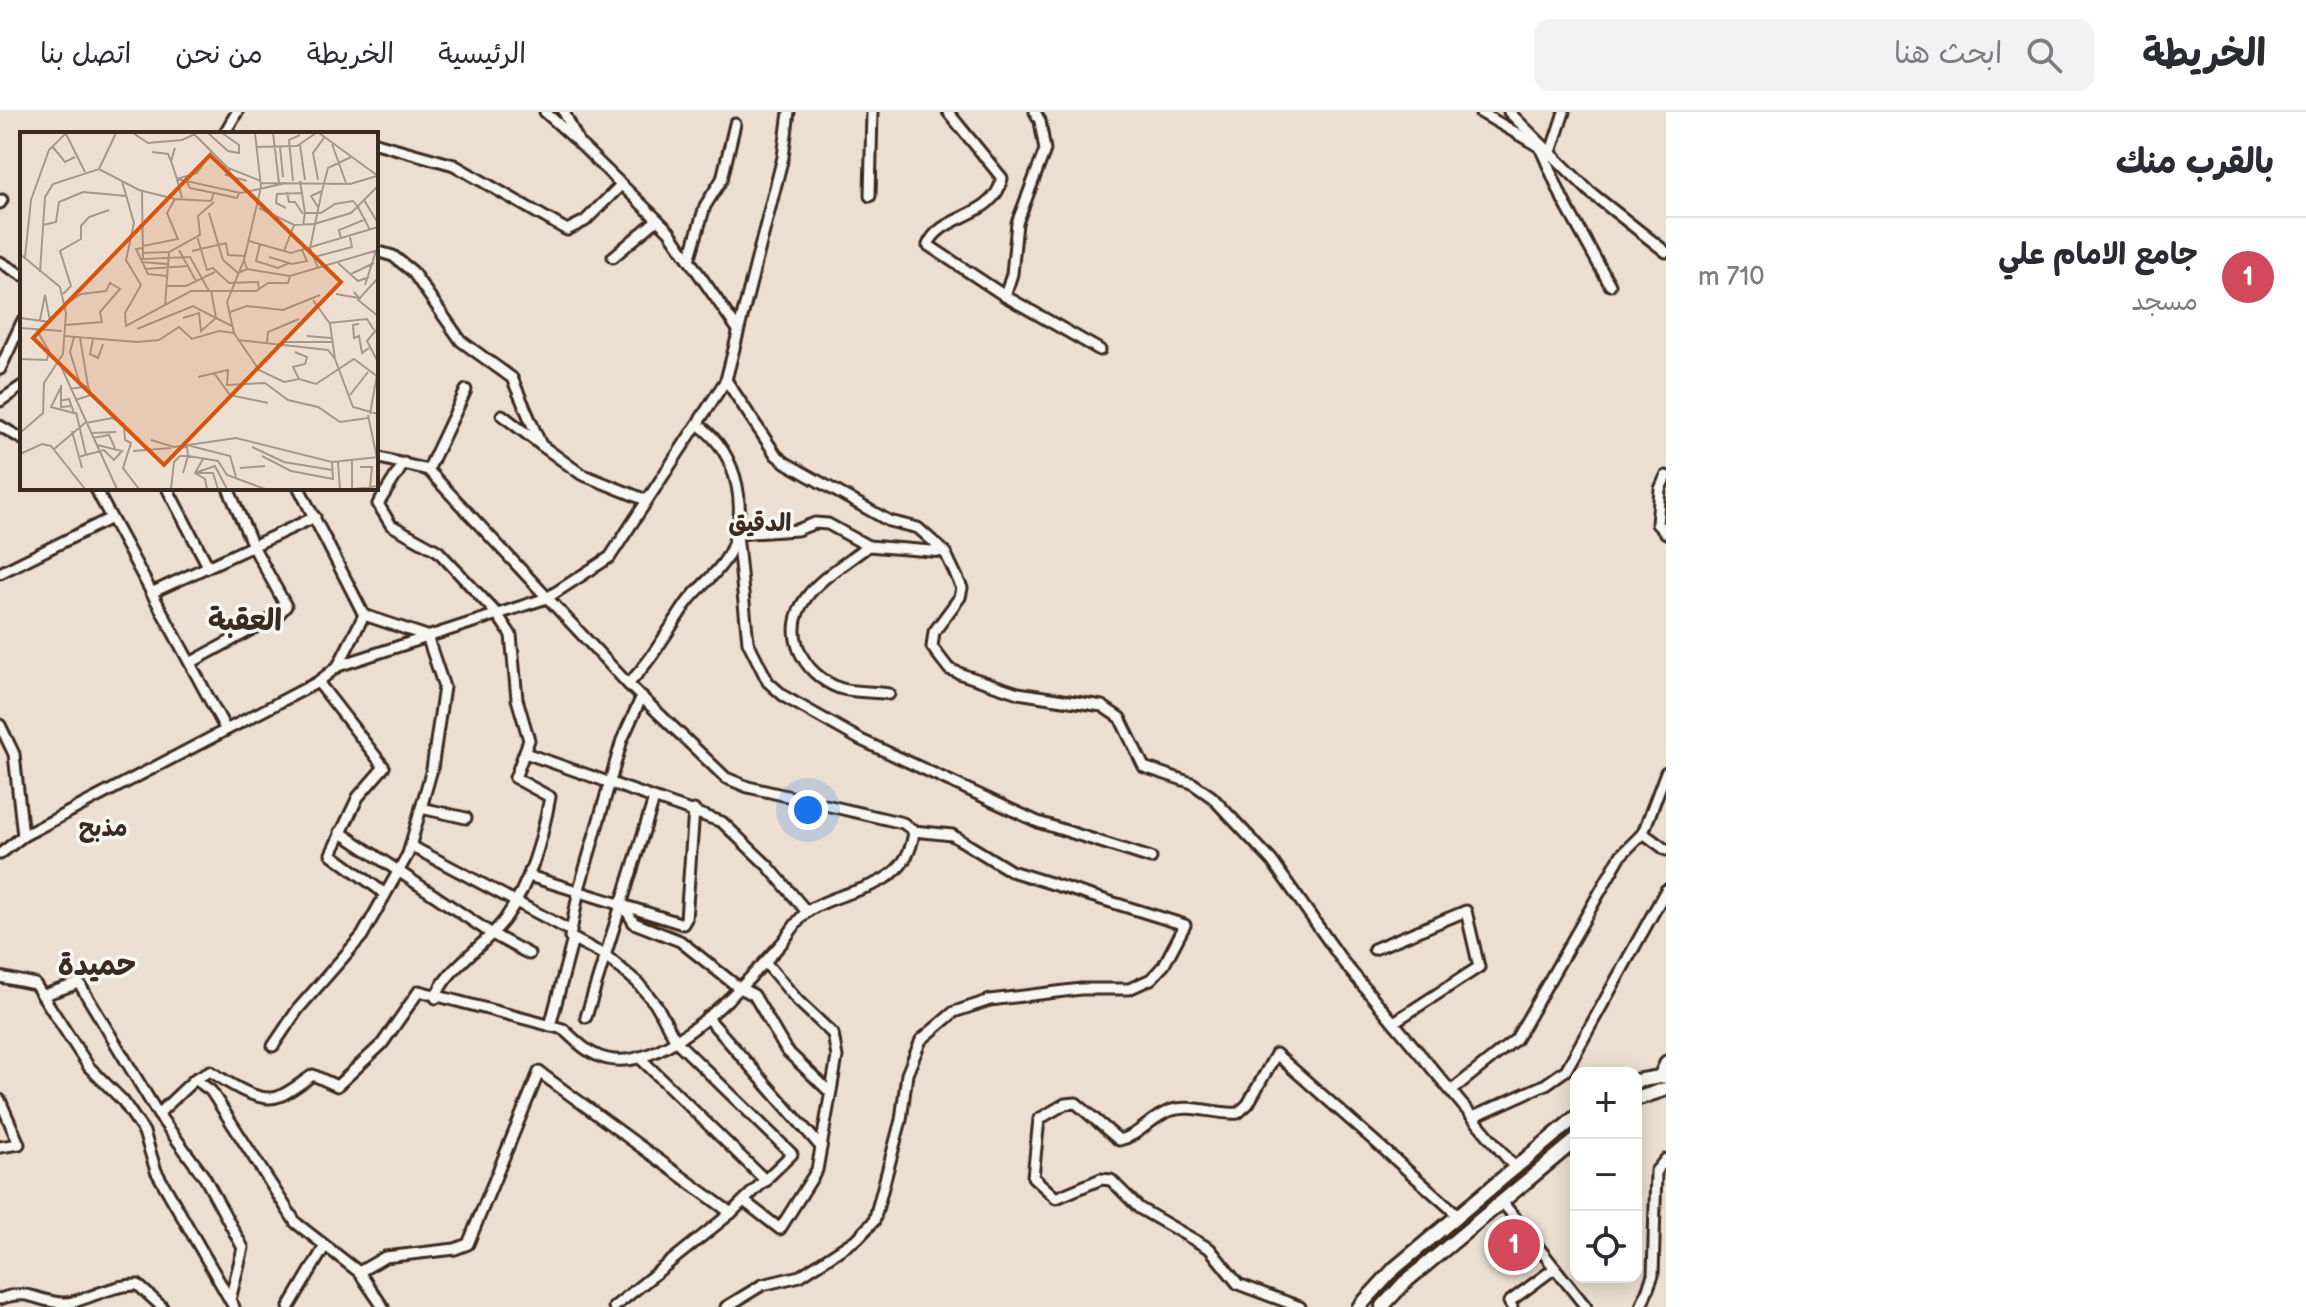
<!DOCTYPE html>
<html lang="ar">
<meta charset="utf-8">
<style>
body{margin:0;font-family:"Balsamiq Sans","Playpen Sans Arabic",sans-serif;background:#f2f2f3;color:#2b2b33;direction:rtl}
.controls{position:absolute;right:24px;bottom:24px;display:grid;overflow:hidden;border-radius:16px;box-shadow:0 4px 20px #0003}
.controls button{width:72px;height:72px;display:grid;place-items:center;padding:0;border:0;border-bottom:2px solid #e1e1e2;background:#fff;color:#2b2b33;font:40px sans-serif}
.you{position:absolute;left:808px;top:698px;width:28px;height:28px;margin:-20px;border:6px solid #fff;border-radius:50%;background:#1a73e8;box-shadow:0 0 0 12px #1a73e833}
.badge{display:grid;place-items:center;width:52px;height:52px;border-radius:50%;background:#d1495b;color:#fff;font-size:26px;font-weight:700}
.pin{position:absolute;translate:-50% -50%;border:4px solid #fff;box-shadow:0 2px 8px #0006}
.list{margin:0;padding:0;list-style:none}
h2{display:flex;justify-content:space-between;align-items:center;height:104px;margin:0;padding:0 32px;font-size:34px}
h2 small{font-size:26px;font-weight:400;color:#7c7c81}
.list li{display:grid;grid-template-columns:52px 1fr auto;gap:24px;align-items:center;box-sizing:border-box;height:120px;padding:0 32px;border-top:2px solid #e1e1e2}
.list b{display:block;font-size:30px;white-space:nowrap}
.list p{margin:0;font-size:26px;white-space:nowrap;color:#7c7c81}
.list em{font-size:26px;font-style:normal;color:#7c7c81}
.icon{flex:none;width:44px;height:44px;fill:none;stroke:currentColor;stroke-width:2;stroke-linecap:round;stroke-linejoin:round}
.map{position:relative;flex:none;width:1666px;height:1195px;overflow:hidden;direction:ltr}
header{display:flex;align-items:center;gap:48px;box-sizing:border-box;height:112px;padding:0 40px;background:#fff;border-bottom:2px solid #e1e1e2}
header strong{font-size:38px}
nav{display:flex;gap:44px;margin-inline-start:auto;font-size:28px}
.search{width:560px;height:72px;background:#f2f2f3;display:flex;align-items:center;gap:20px;box-sizing:border-box;padding:0 28px;border-radius:16px;color:#7c7c81;font-size:30px}
main{display:flex}
aside{flex:1;background:#fff}
.map>svg:first-child{display:block}
</style>
<header>
<strong>الخريطة</strong>
<div class="search"><svg class="icon" aria-label="search" viewBox="0 0 24 24"><circle cx="10" cy="10" r="6"/><path d="M15 15l6 6"/></svg>ابحث هنا</div>
<nav><a>الرئيسية</a><a>الخريطة</a><a>من نحن</a><a>اتصل بنا</a></nav>
</header>
<main>
<aside>
<h2>بالقرب منك<small></small></h2>
<ul class="list">
<li><span class="badge">1</span><div><b>جامع الامام علي</b><p>مسجد</p></div><em>710 m</em></li>
</ul>
</aside>
<div class="map">
<svg width="1666" height="1195" viewBox="0 0 1666 1195">
<rect width="100%" height="100%" fill="#ecdfd2"/>
<filter id="ink" filterUnits="userSpaceOnUse"><feTurbulence type="fractalNoise" baseFrequency=".0125" numOctaves="2"/><feDisplacementMap in="SourceGraphic" scale="16" xChannelSelector="R" yChannelSelector="G"/><feConvolveMatrix kernelMatrix="1 2 1 2 8 2 1 2 1" color-interpolation-filters="sRGB"/></filter>
<g filter="url(#ink)">
<g fill="none" stroke-linecap="round" stroke-linejoin="round">
<defs>
<g id="minor">
<path d="M545 0 575 27"/>
<path d="M564 0 579 31 669 119 738 218"/>
<path d="M948 0 1002 66C995 107 941 101 928 133L1005 184 1100 238"/>
<path d="M1480 0 1540 35 1563 88 1610 173"/>
<path d="M1509 0 1590 80 1666 140"/>
<path d="M224 22 237 0"/>
<path d="M376 31 454 53 567 118 585 109 620 74"/>
<path d="M1551 40 1564 0"/>
<path d="M870 84 872 0"/>
<path d="M0 91 2 88"/>
<path d="M376 139 393 144 412 159 461 229 512 266 541 333 581 362 646 388"/>
<path d="M613 145 657 108"/>
<path d="M690 145 705 94 722 67 735 12"/>
<path d="M0 150 22 163"/>
<path d="M1005 184 1012 162 1017 111 1045 38 1040 9 1035 0"/>
<path d="M0 257 22 210"/>
<path d="M726 268 776 343 786 351 889 409 918 416 945 440 962 476 960 485 934 520 932 535 949 557 964 563 1018 581 1102 594 1120 606 1144 655 1192 671 1212 685 1272 749 1344 851 1516 1057"/>
<path d="M0 289 22 274"/>
<path d="M502 303 541 333"/>
<path d="M0 314 22 327"/>
<path d="M376 345 428 358 628 572 726 666 748 675 903 711 914 719 952 723 1011 759 1185 813 1164 853 1151 867 1129 877H1081L990 888 954 900 921 928 907 962 901 1008 874 1109 858 1126 800 1164 762 1173 726 1195"/>
<path d="M404 351 378 392 391 413 438 439 497 502 511 523 517 587 529 628 515 666 550 685C542 728 531 770 505 807 487 832 442 860 436 886"/>
<path d="M428 358 466 278"/>
<path d="M1666 364 1660 377 1657 412 1666 421"/>
<path d="M95 376 225 616"/>
<path d="M167 376 208 454"/>
<path d="M299 376 364 503"/>
<path d="M868 434 944 440"/>
<path d="M0 461 111 406"/>
<path d="M151 481 315 405"/>
<path d="M190 551 278 503 286 494 253 434 228 376"/>
<path d="M318 570 384 655 358 685 331 742 384 781"/>
<path d="M628 572C652 548 667 520 686 492 698 475 716 464 727 445 751 402 739 342 699 313"/>
<path d="M889 582C874 579 853 581 839 576 802 562 781 520 806 486 820 466 849 449 868 434L828 412 815 411 797 418 737 422 748 530 768 570 785 585 861 628 1038 710 1151 746"/>
<path d="M0 613 14 642 23 724"/>
<path d="M525 641 722 710 768 754 807 800"/>
<path d="M421 696 466 706"/>
<path d="M340 720 492 822 529 842"/>
<path d="M1643 721 1666 660"/>
<path d="M411 734 569 818"/>
<path d="M0 742 23 724 318 570 338 554 547 486 610 445 726 268 783 45 789 0"/>
<path d="M529 764 683 812 686 807 694 698"/>
<path d="M621 790 634 811 680 829 738 875 754 883 786 938 830 980"/>
<path d="M1374 837 1466 799 1479 855 1394 910"/>
<path d="M0 865 35 872 89 955 123 989 144 1020 156 1059 234 1195"/>
<path d="M44 883 79 871 158 1002 195 967 211 979 296 1111 359 1160 383 1195"/>
<path d="M586 905 654 687"/>
<path d="M707 905 821 1035"/>
<path d="M550 914 573 827"/>
<path d="M273 934 298 897 362 824 408 742 432 657 444 575 427 524 364 503 338 554"/>
<path d="M639 945 766 1069"/>
<path d="M1659 964 1666 949"/>
<path d="M195 967 210 959C227 970 260 993 280 984 292 979 302 970 313 963L337 974 382 932 419 879 563 917C577 930 589 943 608 947 665 960 747 871 781 832 790 822 797 807 808 799 847 773 907 781 914 719"/>
<path d="M1452 978 1516 927 1621 743 1643 721 1666 738"/>
<path d="M0 988 19 1032 0 1035"/>
<path d="M158 1002 205 1066 243 1136 230 1188"/>
<path d="M1475 1004 1546 972 1566 958 1666 778"/>
<path d="M744 1089 780 1117 817 1058 837 945 833 922 798 889 765 850"/>
<path d="M1503 1091 1586 1195"/>
<path d="M359 1160 385 1145 455 1137 468 1132 539 960 731 1101"/>
<path d="M0 1187C29 1176 37 1190 63 1191 82 1192 109 1172 138 1173L162 1195"/>
<path d="M289 1195 325 1134"/>
<path d="M614 1195 731 1101 792 1042 676 929 657 894 637 870 606 844 570 825 579 777 622 628 642 584"/>
<path d="M1300 1195 1238 1172 1210 1137 1139 1096 1111 1068 1101 1067 1056 1086 1033 1065 1039 1007 1065 992 1076 991 1119 1028C1139 1024 1150 1006 1169 999 1191 991 1215 1003 1238 1001L1248 992 1276 942 1459 1104"/>
<path d="M1512 1195 1509 1190 1555 1156"/>
<path d="M1641 1195 1653 1163 1656 1059 1666 1047"/>
</g>
<g id="major">
<path d="M1636 969 1666 964"/>
<path d="M1636 987 1666 977"/>
<path d="M1359 1195 1395 1156 1576 1005"/>
<path d="M1382 1195 1404 1171 1576 1028"/>
</g>
</defs>
<!-- minor casing -->
<use href="#minor" stroke="#3b2a1e" stroke-width="15"/>
<!-- major casing -->
<use href="#major" stroke="#3b2a1e" stroke-width="18"/>
<!-- minor -->
<use href="#minor" stroke="#f6f6f2" stroke-width="9"/>
<!-- major -->
<use href="#major" stroke="#f6f6f2" stroke-width="12"/>
</g>
</g>
<g text-anchor="middle" dominant-baseline="central" stroke-width="7" stroke-linejoin="round" paint-order="stroke">
<!-- neighbourhood labels -->
<g font-size="24" font-weight="bold" fill="#3b2a1e" stroke="#f6f6f2">
<text x="760" y="411">الدقيق</text>
<text x="103" y="716">مذبح</text>
</g>
<!-- district labels -->
<g font-size="30" font-weight="bold" fill="#3b2a1e" stroke="#f6f6f2">
<text x="245" y="509">العقبة</text>
<text x="97" y="854">حميدة</text>
</g>
</g>
<!-- overview -->
<g transform="translate(20 20)">
<rect width="358" height="358" fill="#ecdfd2"/>
<path fill="none" stroke="#a5978a" stroke-width="2" d="M113 1 128 11 162 8 175 2M188 1 208 19 219 21V13L202 1M235 1 241 55 224 128 207 170 214 201 239 238 264 250 279 247 296 252 334 227 358 245M253 1 259 51M299 1 358 44M46 2 65 40M174 2 208 36 241 49M312 12 326 51M280 13 285 48M32 14 45 30 55 25M236 15 277 14 296 1M260 15 263 45M132 20 148 22 151 29 155 16M151 29 157 47 177 41 191 21M79 37 96 1M210 37 206 43 227 49M298 48 293 21 304 6M102 49 114 91 106 128 121 153 105 181 106 194 171 159H236L248 151H268L270 144M273 49 269 8 280 3M280 49 285 81M167 50 170 56 194 61M241 51 330 52 357 44M122 59 123 127 170 125 189 159M267 60 269 70H275L283 82M162 66 157 47 221 61 266 51M344 68 358 91M298 75 291 64 302 59 308 36 331 25M338 75 350 98M239 76 274 93 294 92 331 81 358 54M266 76 256 71 257 62 282 61M189 81 203 128 218 141 227 137 224 128M23 93 36 90 39 70 63 60 106 64M283 93 285 81H301L315 72 333 69 337 74M177 104 187 138 193 136 209 151 238 150 239 157M321 107 319 98 346 87M229 109 271 121 358 95M206 111 208 123 225 124M240 112 236 129 258 136 269 131M123 114 158 107 147 81 155 67M122 116 116 117 128 142 147 144M159 118 176 149M172 119 206 111M264 119 274 93M122 121 149 120M0 122 40 155 46 181 43 222 24 251 23 281 0 301M5 125 11 68 29 18 46 1M249 125 272 132 287 129 282 118M294 125 332 115 330 105M121 130 147 132M318 131 338 149 349 145M298 136 290 116 302 59M125 137 168 134M227 137 270 144 358 118M20 140 25 65 33 52 79 37 119 58 155 67 191 69 194 61 217 66 219 61M331 142 354 131M358 146 338 168 358 184M345 153 356 119M147 154H166L195 140M191 158 196 186 212 194M43 162 51 154 40 119 61 107V94L69 85 89 78M316 162 339 166 334 160M293 168 310 192 315 227 333 275 358 282M145 174 149 120 180 103 178 84 194 70M210 180 227 174 263 178 300 163M0 186 30 190M20 188 25 163 30 189M309 191 347 187 354 198M339 192 333 193 334 206 339 204 342 221 349 216M45 193 82 190 80 180 100 157 90 151 86 159 61 162 46 172M0 196 42 199M358 196 347 209 358 230M117 197 173 174 196 186 181 199 179 181 163 186M44 204 117 210 139 208 159 195 172 207 199 199 214 201M287 204 311 206M54 205 50 220 61 255M73 207 70 222 78 226 83 212M219 208 308 218 315 227M247 210 248 200 279 187M261 210H312M275 220 287 225 285 232 273 235 279 247M0 227 27 228 29 219 16 197M39 230 97 357M194 241 210 263 248 271M178 245 208 238 207 253 245 251 268 268 298 275 320 290 348 286M41 253V275L52 274M50 257 68 254 60 206M330 263 348 240M55 268 71 263 68 254M40 269 49 267 54 281 31 275 41 255M56 280 66 323M350 282 358 237M348 283 358 331M66 291 92 286 104 292 105 308 111 311 103 336 119 357M52 299 62 336M71 301 96 300M73 306 89 303 95 316M131 308 154 315 216 306 312 330 358 325M167 313 210 324 216 345M232 315 264 330 312 338M161 316 167 315 168 324 198 329 207 343 245 357M34 317 66 290M113 319 151 316M0 322 22 312 31 314 65 357M242 324 271 339 313 347 312 330M58 325 84 318 94 328 102 319 77 313M183 327 175 341 185 347 187 357M318 330 320 357M340 335H352L350 355M220 336 245 334M175 341 195 334 207 357M177 341H193L198 357M151 357 154 330 160 324H168L163 341M332 357V328M334 357 358 354"/>
<path fill="#d7540e" fill-opacity="0.15" stroke="#d7540e" stroke-width="4" d="M190 23 321 150 144 333 13 206Z"/>
<rect width="358" height="358" fill="none" stroke="#3b2a1e" stroke-width="4"/>
</g>
</svg>
<div class="controls">
<button>+</button>
<button>−</button>
<button><svg class="icon" aria-label="locate" viewBox="0 0 24 24"><circle cx="12" cy="12" r="6"/><path d="M12 2v4M12 18v4M2 12h4M18 12h4"/></svg></button>
</div>
<div class="you"></div>
<div class="pin badge" style="left:1514px;top:1133px">1</div>
</div>
</main>
